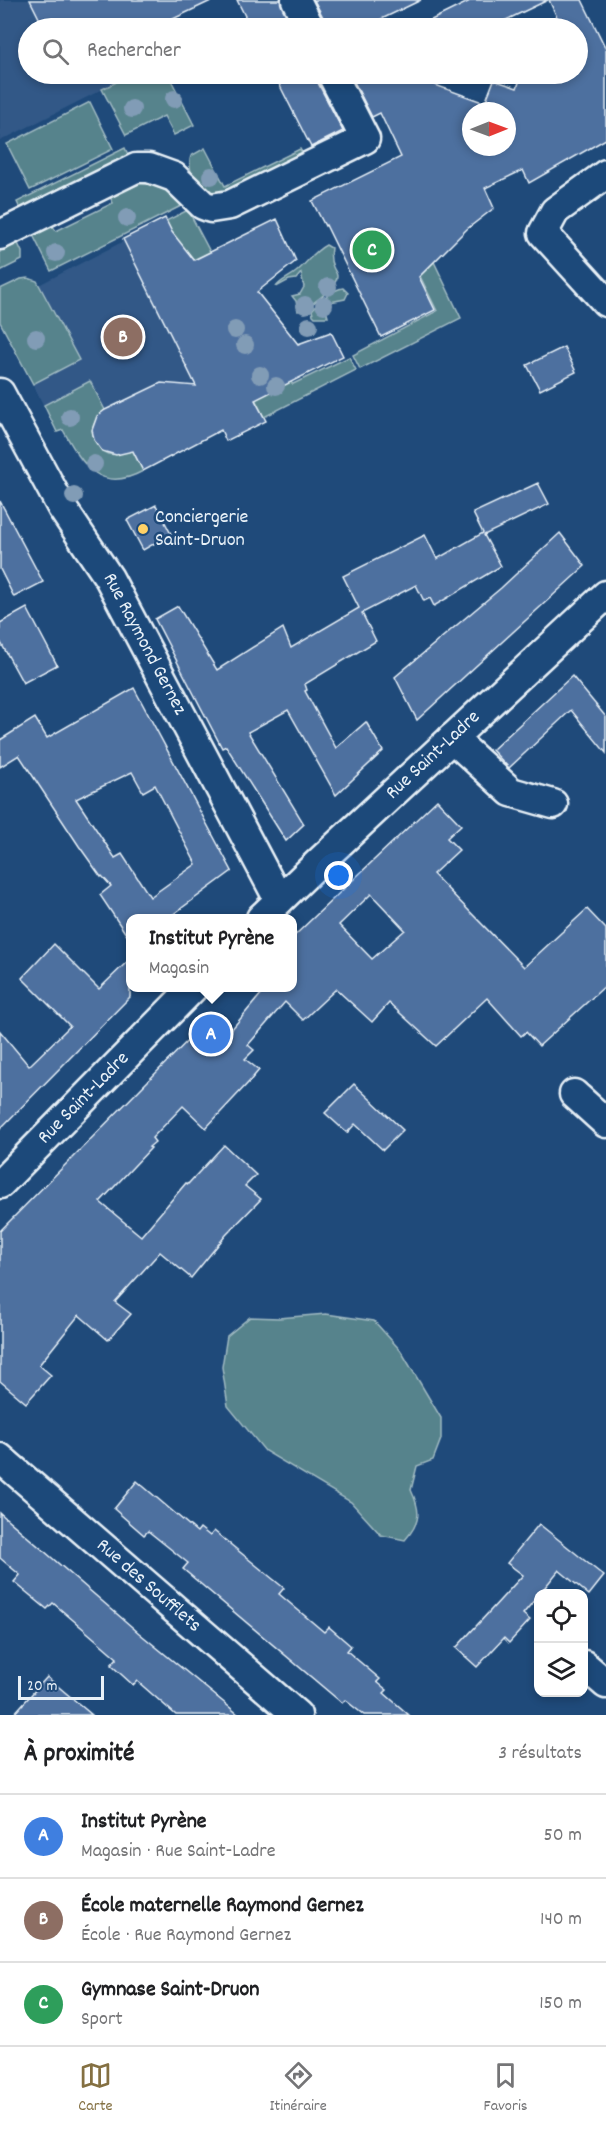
<!DOCTYPE html>
<html lang="fr">
<meta charset="utf-8">
<style>
body{margin:0;font-family:Dekko,sans-serif;background:#f6f6f6;color:#202124}
.controls{position:absolute;right:18px;bottom:18px;display:grid;overflow:hidden;border-radius:12px;box-shadow:0 3px 9px #0003}
.controls button{width:54px;height:54px;display:grid;place-items:center;padding:0;border:0;border-bottom:2px solid #e0e0e0;background:#fff;color:#202124;font:30px sans-serif}
.compass{position:absolute;left:462px;top:102px;width:54px;height:54px;border-radius:50%;background:#fff;box-shadow:0 3px 9px #0003;rotate:89deg}
.scale{position:absolute;left:18px;bottom:15px;width:86px;box-sizing:border-box;padding-left:6px;border:3px solid #e8f1f8;border-top:0;font-size:16px;line-height:21px;white-space:nowrap;color:#e8f1f8;-webkit-text-stroke:4px #1f4a7a;paint-order:stroke}
.you{position:absolute;left:339px;top:876px;width:21px;height:21px;margin:-15px;border:4px solid #fff;border-radius:50%;background:#1a73e8;box-shadow:0 0 0 9px #1a73e833}
.badge{display:grid;place-items:center;width:39px;height:39px;border-radius:50%;background:#847042;color:#fff;font-size:20px;font-weight:700}
.pin{position:absolute;translate:-50% -50%;border:3px solid #fff;box-shadow:0 2px 6px #0006}
.popup{position:absolute;left:126px;top:914px;width:171px;height:78px;box-sizing:border-box;display:grid;place-content:center;border-radius:12px;background:#fff;filter:drop-shadow(0 2px 4px #0005);font-size:20px;white-space:nowrap;color:#757577}
.popup b{font-size:22px;color:#202124}
.popup::after{content:'';position:absolute;left:50%;top:100%;margin-left:-12px;border:12px solid transparent;border-top-color:#fff}
.list{margin:0;padding:0;list-style:none}
h2{display:flex;justify-content:space-between;align-items:center;height:78px;margin:0;padding:0 24px;font-size:26px}
h2 small{font-size:20px;font-weight:400;color:#757577}
.list li{display:grid;grid-template-columns:39px 1fr auto;gap:18px;align-items:center;box-sizing:border-box;height:84px;padding:0 24px;border-top:2px solid #e0e0e0}
.list b{display:block;font-size:22px;white-space:nowrap}
.list p{margin:0;font-size:20px;white-space:nowrap;color:#757577}
.list em{font-size:20px;font-style:normal;color:#757577}
.icon{flex:none;width:33px;height:33px;fill:none;stroke:currentColor;stroke-width:2;stroke-linecap:round;stroke-linejoin:round}
.map{position:relative;flex:none;width:606px;height:1715px;overflow:hidden}
.search{position:absolute;background:#fff;box-shadow:0 3px 9px #0003;left:18px;right:18px;top:18px;height:66px;display:flex;align-items:center;gap:15px;box-sizing:border-box;padding:0 21px;border-radius:33px;color:#757577;font-size:22px}
.sheet{height:330px;background:#fff}
nav{display:flex;justify-content:space-around;align-items:center;box-sizing:border-box;height:84px;border-top:2px solid #e0e0e0;background:#fff;font-size:16px;color:#757577}
nav a{display:grid;justify-items:center;gap:3px}
nav .on{color:#847042}
.map>svg:first-child{display:block}
</style>
<div class="map">
<svg width="606" height="1715" viewBox="0 0 606 1715">
<rect width="100%" height="100%" fill="#1f4a7a"/>
<filter id="ink" filterUnits="userSpaceOnUse"><feTurbulence type="fractalNoise" baseFrequency=".0167" numOctaves="2"/><feDisplacementMap in="SourceGraphic" scale="12" xChannelSelector="R" yChannelSelector="G"/><feConvolveMatrix kernelMatrix="1 2 1 2 8 2 1 2 1" color-interpolation-filters="sRGB"/></filter>
<g filter="url(#ink)">
<!-- built -->
<g fill="#315887">
<path d="M0 0H213L154 28H28V74H133L0 141Z"/>
<path d="M164 218 266 421 226 440 218 424 195 436 198 442 135 476 121 479 107 478 94 473 80 461 63 430 57 432 19 357 27 291 124 241 123 239Z"/>
</g>
<!-- green -->
<g fill="#57838c" stroke="#a0bac2" stroke-width="1.5">
<path d="M133 74H168L194 125 174 135 164 116 126 135 102 89Z"/>
<path d="M90 102 113 149 30 190 7 144Z"/>
<path d="M125 148 129 157 23 215 17 202Z"/>
<path d="M205 148 225 186 300 149 303 154 229 192C223 193 216 195 210 193 197 187 186 169 191 156Z"/>
<path d="M389 168 461 318 360 369 353 355 437 311 371 176Z"/>
<path d="M133 183C153 182 169 191 185 204L51 271 29 227 50 222 56 231 113 203 108 193Z"/>
<path d="M188 210 210 252 187 263 166 221Z"/>
<path d="M14 235 22 252V260L0 271V246Z"/>
<path d="M326 245 331 248C330 255 330 261 333 267 334 270 337 273 337 276 338 287 307 309 298 311L296 301 292 296 300 294 304 287 301 273 296 279 289 280 276 287C281 280 289 278 296 272 307 263 313 252 326 245Z"/>
<path d="M28 278 37 281 79 360 33 384 0 322V289L21 279Z"/>
<path d="M343 288 348 293 345 299 330 302 325 306 328 317H315L313 315 312 310C320 301 331 290 343 288Z"/>
<path d="M212 312 293 384 349 357 356 370 264 417Z"/>
<path d="M90 381 105 410C94 419 88 431 97 444 100 448 102 452 108 454 116 456 124 452 132 450L143 471C99 495 82 463 63 430L57 432 44 405Z"/>
<path d="M326 1314 374 1321 401 1351 441 1418V1439L433 1460 417 1466 411 1490C421 1511 421 1522 405 1540L381 1535 351 1502 265 1451 228 1406 222 1367 227 1336 250 1317 279 1318Z"/>
</g>
<!-- building -->
<g fill="#4e6f9f" stroke="#e8f1f8" stroke-width="1.5" fill-rule="evenodd">
<path d="M30 0H213L154 28H44Z"/>
<path d="M237 0H280L292 28H251Z"/>
<path d="M314 0H421L363 28H326L325 21Z"/>
<path d="M472 0H548L489 28H415Z"/>
<path d="M549 0H582L606 49V139L529 183 523 170 485 188 494 208 467 229 419 277 435 310 381 337 326 225 325 226 312 201 401 157 380 113 372 117 350 74H429L435 85 485 103 494 80 517 88 522 74H578V28H562ZM471 111H507V147H471Z"/>
<path d="M274 74H316L317 81 343 131 311 147Z"/>
<path d="M165 218 172 232 194 260 277 219 296 261 257 292 298 344 331 332 343 356 255 400 266 421 226 441 221 430 143 471 133 451 116 455 102 451 94 440 92 430 97 416 105 410 161 383 196 386 123 239Z"/>
<path d="M564 347 576 372 540 390 527 365Z"/>
<path d="M538 483 549 504 484 535 501 566 434 606 430 598 424 601 416 585 362 613 376 641 305 684 307 690 305 691 336 748 366 722 383 751 336 795 288 710 248 732 304 824 286 841 226 746 222 748 155 619 178 606 217 670 283 628 291 648 359 608 343 576 425 535 437 559 483 533 473 513Z"/>
<path d="M0 501 43 582 14 597 0 569Z"/>
<path d="M156 505 171 534 143 550 127 520Z"/>
<path d="M560 533 585 566 417 720 395 677 501 588Z"/>
<path d="M27 608 57 665 23 683 0 641V623Z"/>
<path d="M572 676 606 717V753L571 710 509 768 492 750Z"/>
<path d="M134 688 232 871 168 918H130V940L100 895 111 886 102 876 101 877 79 846 19 755 0 767V740L35 718 47 738ZM132 772 143 792 155 785 196 864 150 897 122 854 115 858 76 799Z"/>
<path d="M437 800 461 825 447 838 459 850 433 874 524 967 587 909 606 929V985L539 1046 526 1032 521 1036 487 998 436 1046 389 1003 372 1022 336 989 303 1020 285 1002 248 1045 254 1050 245 1059 259 1070 249 1082 206 1128 183 1106 152 1138 155 1142 149 1147 151 1148 100 1202 141 1236 186 1183 188 1184 224 1145 256 1175 245 1186 261 1199 226 1235 191 1278 160 1252 115 1302 131 1314 108 1340 79 1315 39 1365 51 1375 26 1403 0 1381V1231L213 1015 231 1030 267 987H292V938ZM371 894 405 930 372 959 339 925Z"/>
<path d="M54 944 99 989 130 959V997L0 1129V1031L29 1066 70 1026 22 978Z"/>
<path d="M354 1084 403 1130 383 1150 355 1124 347 1133 325 1113Z"/>
<path d="M137 1481 197 1532 200 1528 210 1536 214 1531 284 1588 279 1594 324 1632 329 1627 351 1646 347 1651 380 1679 377 1682 387 1690 384 1693 409 1715H364L345 1700 342 1703 183 1569 188 1563 148 1531 144 1535 114 1509Z"/>
<path d="M0 1513 139 1633 239 1715H176L137 1681 133 1685 111 1665 117 1658 73 1620 53 1603 47 1609 14 1582 20 1575 0 1558Z"/>
<path d="M539 1524 604 1576 589 1595 559 1570 523 1614 530 1620 509 1643 504 1638 477 1667 456 1648 523 1575 507 1563Z"/>
<path d="M47 1677 92 1715H13Z"/>
</g>
<g fill="none" stroke-linecap="round" stroke-linejoin="round">
<defs>
<g id="minor">
<path d="M296 0 310 28"/>
<path d="M606 174 555 211 543 233 606 302"/>
<path d="M0 235 136 168H149L174 177 203 205 211 208 230 205 365 139 332 74"/>
<path id="s1" d="M0 393 62 508 109 578 279 900"/>
<path d="M452 738 511 792 553 804"/>
<path id="s2" d="M261 918 317 864 606 595"/>
<path d="M574 1094 606 1123"/>
<path id="s3" d="M0 1184 193 988"/>
<path id="s4" d="M0 1458 297 1715"/>
<path d="M584 1665 606 1684"/>
</g>
</defs>
<!-- minor casing -->
<use href="#minor" stroke="#e8f1f8" stroke-width="33"/>
<!-- minor -->
<use href="#minor" stroke="#1f4a7a" stroke-width="28"/>
</g>
<!-- trees -->
<g fill="#819cb6">
<circle cx="174" cy="99" r="9"/>
<circle cx="132" cy="109" r="9"/>
<circle cx="211" cy="176" r="9"/>
<circle cx="127" cy="218" r="9"/>
<circle cx="56" cy="253" r="9"/>
<circle cx="328" cy="287" r="9"/>
<circle cx="305" cy="305" r="9"/>
<circle cx="324" cy="305" r="9"/>
<circle cx="309" cy="326" r="9"/>
<circle cx="235" cy="330" r="9"/>
<circle cx="36" cy="338" r="9"/>
<circle cx="245" cy="345" r="9"/>
<circle cx="260" cy="375" r="9"/>
<circle cx="276" cy="386" r="9"/>
<circle cx="70" cy="417" r="9"/>
<circle cx="94" cy="464" r="9"/>
<circle cx="74" cy="496" r="9"/>
</g>
</g>
<!-- markers -->
<circle fill="#ffd166" stroke="#1f4a7a" stroke-width="2" cx="143" cy="529" r="6"/>
<g text-anchor="middle" dominant-baseline="central" stroke-width="5" stroke-linejoin="round" paint-order="stroke">
<!-- poi labels -->
<g font-size="20" fill="#e8f1f8" stroke="#1f4a7a" text-anchor="start">
<text x="155" y="518">Conciergerie<tspan x="155" dy="23">Saint-Druon</tspan></text>
</g>
<!-- street labels -->
<g font-size="20" fill="#e8f1f8" stroke="#1f4a7a">
<text stroke="none"><textPath href="#s1" startOffset="290">Rue Raymond Gernez</textPath></text>
<text stroke="none"><textPath href="#s2" startOffset="237">Rue Saint-Ladre</textPath></text>
<text stroke="none"><textPath href="#s3" startOffset="120">Rue Saint-Ladre</textPath></text>
<text stroke="none"><textPath href="#s4" startOffset="196">Rue des Soufflets</textPath></text>
</g>
</g>
</svg>
<div class="controls">
<button><svg class="icon" aria-label="locate" viewBox="0 0 24 24"><circle cx="12" cy="12" r="6"/><path d="M12 2v4M12 18v4M2 12h4M18 12h4"/></svg></button>
<button><svg class="icon" aria-label="layers" viewBox="0 0 24 24"><path d="M12 4l9 5-9 5-9-5zM3 14l9 5 9-5"/></svg></button>
</div>
<svg class="compass" viewBox="-18 -18 36 36"><path d="M0-13l5 13h-10z" fill="#e53935"/><path d="M0 13l5-13h-10z" fill="#757577"/></svg>
<div class="scale">20 m</div>
<div class="you"></div>
<div class="pin badge" style="left:211px;top:1034px;background:#3f7fe0">A</div>
<div class="popup"><b>Institut Pyrène</b>Magasin</div>
<div class="pin badge" style="left:123px;top:337px;background:#8d6e63">B</div>
<div class="pin badge" style="left:372px;top:250px;background:#2e9e5b">C</div>
<div class="search"><svg class="icon" aria-label="search" viewBox="0 0 24 24"><circle cx="10" cy="10" r="6"/><path d="M15 15l6 6"/></svg>Rechercher</div>
</div>
<section class="sheet">
<h2>À proximité<small>3 résultats</small></h2>
<ul class="list">
<li><span class="badge" style="background:#3f7fe0">A</span><div><b>Institut Pyrène</b><p>Magasin · Rue Saint-Ladre</p></div><em>50 m</em></li>
<li><span class="badge" style="background:#8d6e63">B</span><div><b>École maternelle Raymond Gernez</b><p>École · Rue Raymond Gernez</p></div><em>140 m</em></li>
<li><span class="badge" style="background:#2e9e5b">C</span><div><b>Gymnase Saint-Druon</b><p>Sport</p></div><em>150 m</em></li>
</ul>
</section>
<nav>
<a class="on"><svg class="icon" aria-label="map" viewBox="0 0 24 24"><path d="M3 6l6-2 6 2 6-2v14l-6 2-6-2-6 2zM9 4v14M15 6v14"/></svg>Carte</a>
<a><svg class="icon" aria-label="directions" viewBox="0 0 24 24"><path d="M12 3l9 9-9 9-9-9zM9 14v-3h6M13 9l2 2-2 2"/></svg>Itinéraire</a>
<a><svg class="icon" aria-label="saved" viewBox="0 0 24 24"><path d="M7 4h10v16l-5-4-5 4z"/></svg>Favoris</a>
</nav>
